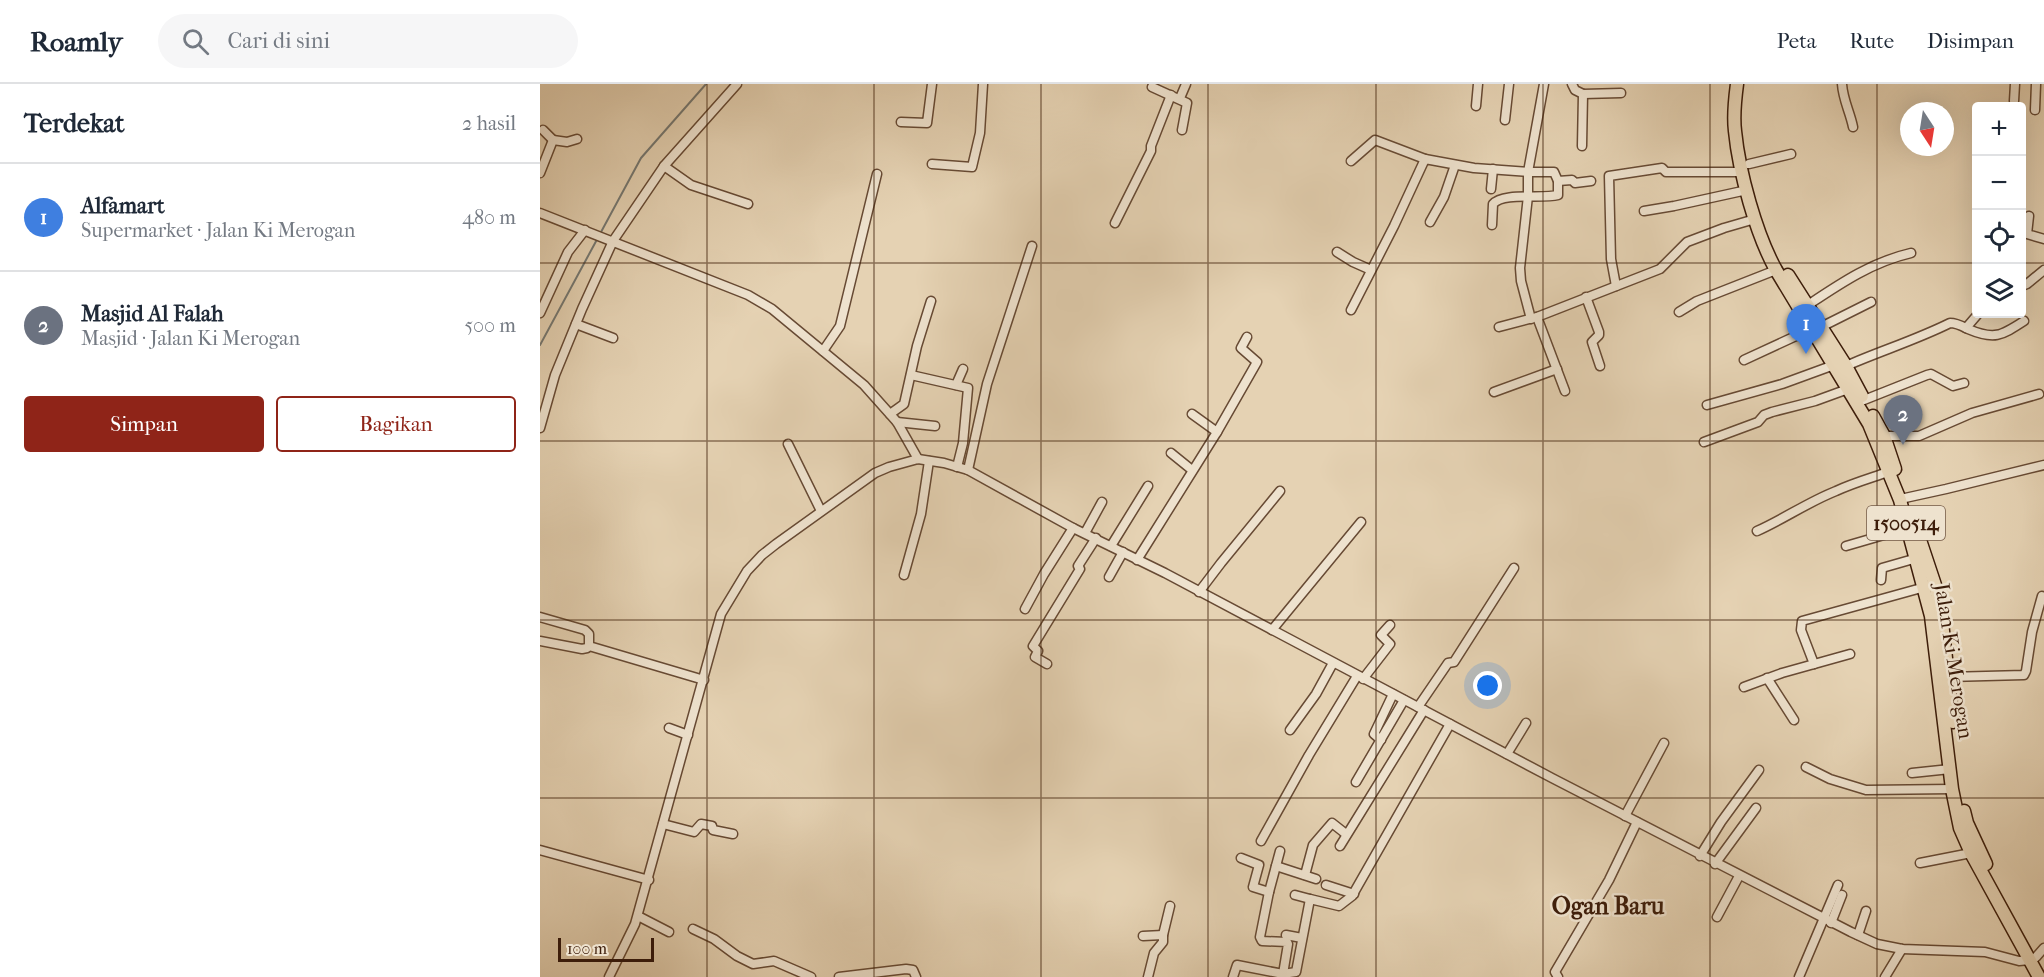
<!DOCTYPE html>
<html lang="id">
<meta charset="utf-8">
<style>
body{margin:0;font-family:"IM FELL French Canon",serif;background:#f6f6f7;color:#1f2937}
.controls{position:absolute;right:18px;top:18px;display:grid;overflow:hidden;border-radius:6px;box-shadow:0 6px 24px #0002}
.controls button{width:54px;height:54px;display:grid;place-items:center;padding:0;border:0;border-bottom:2px solid #e0e1e3;background:#fff;color:#1f2937;font:30px sans-serif}
.compass{position:absolute;left:1360px;top:18px;width:54px;height:54px;border-radius:50%;background:#fff;box-shadow:0 6px 24px #0002;rotate:168deg}
.scale{position:absolute;left:18px;bottom:15px;width:96px;box-sizing:border-box;padding-left:6px;border:3px solid #3d1d0a;border-top:0;font-size:16px;line-height:21px;white-space:nowrap;color:#3d1d0a;-webkit-text-stroke:4px #eee2ce;paint-order:stroke}
.you{position:absolute;left:948px;top:602px;width:21px;height:21px;margin:-15px;border:4px solid #fff;border-radius:50%;background:#1a73e8;box-shadow:0 0 0 9px #1a73e833}
.badge{display:grid;place-items:center;width:39px;height:39px;border-radius:50%;background:#8f2418;color:#fff;font-size:20px;font-weight:700}
.pin{position:absolute;translate:-50% -50px;filter:drop-shadow(0 2px 3px #0008)}
.pin::after{content:'';position:absolute;top:32px;width:21px;height:18px;background:inherit;clip-path:polygon(0 0,100% 0,50% 100%)}
.list{margin:0;padding:0;list-style:none}
h2{display:flex;justify-content:space-between;align-items:center;height:78px;margin:0;padding:0 24px;font-size:26px}
h2 small{font-size:20px;font-weight:400;color:#747a83}
.list li{display:grid;grid-template-columns:39px 1fr auto;gap:18px;align-items:center;box-sizing:border-box;height:108px;padding:0 24px;border-top:2px solid #e0e1e3}
.list b{display:block;font-size:22px;white-space:nowrap}
.list p{margin:0;font-size:20px;white-space:nowrap;color:#747a83}
.list em{font-size:20px;font-style:normal;color:#747a83}
.actions{display:flex;gap:12px;padding:18px 24px}
.actions a{flex:1;padding:14px 0;border:2px solid #8f2418;border-radius:6px;text-align:center;font-size:21px;color:#8f2418}
.actions .main{background:#8f2418;color:#fff}
.icon{flex:none;width:33px;height:33px;fill:none;stroke:currentColor;stroke-width:2;stroke-linecap:round;stroke-linejoin:round}
.map{position:relative;flex:none;width:1504px;height:893px;overflow:hidden}
header{display:flex;align-items:center;gap:36px;box-sizing:border-box;height:84px;padding:0 30px;background:#fff;border-bottom:2px solid #e0e1e3}
header strong{font-size:28px}
nav{display:flex;gap:33px;margin-inline-start:auto;font-size:21px}
.search{width:420px;height:54px;background:#f6f6f7;display:flex;align-items:center;gap:15px;box-sizing:border-box;padding:0 21px;border-radius:33px;color:#747a83;font-size:22px}
main{display:flex}
aside{flex:1;background:#fff}
.map>svg:first-child{display:block}
</style>
<header>
<strong>Roamly</strong>
<div class="search"><svg class="icon" aria-label="search" viewBox="0 0 24 24"><circle cx="10" cy="10" r="6"/><path d="M15 15l6 6"/></svg>Cari di sini</div>
<nav><a>Peta</a><a>Rute</a><a>Disimpan</a></nav>
</header>
<main>
<aside>
<h2>Terdekat<small>2 hasil</small></h2>
<ul class="list">
<li><span class="badge" style="background:#3f7fe0">1</span><div><b>Alfamart</b><p>Supermarket · Jalan Ki Merogan</p></div><em>480 m</em></li>
<li><span class="badge" style="background:#6b7280">2</span><div><b>Masjid Al Falah</b><p>Masjid · Jalan Ki Merogan</p></div><em>500 m</em></li>
</ul>
<div class="actions"><a class="main">Simpan</a><a>Bagikan</a></div>
</aside>
<div class="map">
<svg width="1504" height="893" viewBox="0 0 1504 893">
<rect width="100%" height="100%" fill="#e5d2b3"/>
<filter id="stains"><feTurbulence type="fractalNoise" baseFrequency=".00333" numOctaves="4"/><feColorMatrix values="0 0 0 0 .2 0 0 0 0 .09 0 0 0 0 .02 0 0 0 .5 -.17"/></filter>
<radialGradient id="worn" r=".72"><stop offset=".6" stop-color="#630" stop-opacity="0"/><stop offset="1" stop-color="#630" stop-opacity=".3"/></radialGradient>
<g fill="none" stroke-linecap="round" stroke-linejoin="round">
<!-- stream -->
<path stroke="#757872" stroke-width="2" d="M0 261 101 74 166 0"/>
<defs>
<g id="minor">
<path d="M1032 0 1035 6 1043 10 1042 62"/>
<path d="M1302 0C1303 16 1310 28 1313 43"/>
<path d="M612 3 647 19 642 46"/>
<path d="M1043 10 1081 9"/>
<path d="M640 14 646 0"/>
<path d="M1474 17 1475 0"/>
<path d="M936 22 938 0"/>
<path d="M1495 26 1496 0"/>
<path d="M965 36 969 0"/>
<path d="M361 38 387 39 392 0"/>
<path d="M3 46 13 56"/>
<path d="M811 77 835 56 885 75"/>
<path d="M392 80 432 83 440 49 443 0"/>
<path d="M1209 80 1251 70"/>
<path d="M124 82 151 101 208 120"/>
<path d="M0 89 13 56 27 58 37 55"/>
<path d="M1018 97 1032 96 1035 99 1051 97"/>
<path d="M951 105 953 85"/>
<path d="M1104 127 1134 122 1207 106"/>
<path d="M0 129 208 211 232 225 324 301 357 338 378 375"/>
<path d="M1489 132 1487 150 1504 155"/>
<path d="M890 138 904 113 915 81"/>
<path d="M575 139 611 67V62L631 11"/>
<path d="M797 168 813 178 831 186"/>
<path d="M1076 202 1071 175 1069 92 1122 84 1126 88H1203"/>
<path d="M1482 202 1487 200 1504 186"/>
<path d="M1046 213 1059 248V251L1052 258 1060 282"/>
<path d="M1268 221C1301 199 1332 178 1371 169"/>
<path d="M811 226 854 142 885 75 934 84 988 88H1014L1018 97V111C1002 115 963 108 953 120L952 141"/>
<path d="M1139 228 1157 217 1236 186"/>
<path d="M0 229 28 168 45 146"/>
<path d="M997 233 1025 307"/>
<path d="M991 235 981 197 980 184 988 112V88L1004 0"/>
<path d="M36 240 73 254"/>
<path d="M959 243 997 233 1120 185 1147 158 1184 144 1215 135"/>
<path d="M1281 243 1331 218"/>
<path d="M1426 244 1438 230"/>
<path d="M283 267 300 242 337 90"/>
<path d="M1204 276 1271 245"/>
<path d="M1306 282C1340 267 1376 256 1410 239 1417 239 1422 242 1428 245 1454 256 1461 252 1484 237"/>
<path d="M371 291 428 304 423 359 417 383"/>
<path d="M416 301 423 285"/>
<path d="M954 308 1017 285"/>
<path d="M1324 316 1387 291 1391 290 1413 302 1424 299"/>
<path d="M1167 321 1242 300 1294 281"/>
<path d="M350 330 364 320 377 262 391 217"/>
<path d="M357 338 395 342"/>
<path d="M0 344 15 291 42 225 73 157 124 82 197 0"/>
<path d="M677 348 717 278 701 264 707 253"/>
<path d="M1344 352H1379L1432 329 1499 310"/>
<path d="M1164 358 1218 338 1224 331 1232 328 1275 317 1308 305"/>
<path d="M248 360 281 427"/>
<path d="M631 369 652 386"/>
<path d="M428 386 447 300 492 162"/>
<path d="M1365 414 1406 405 1504 381"/>
<path d="M1217 447C1244 435 1268 418 1296 407 1313 399 1331 394 1348 388"/>
<path d="M545 449 562 418"/>
<path d="M571 462 608 402"/>
<path d="M1306 462 1368 444"/>
<path d="M597 476 677 348 652 330"/>
<path d="M364 491 381 430 389 377"/>
<path d="M569 493 583 468"/>
<path d="M1341 496 1342 484 1377 474"/>
<path d="M659 508 681 479 740 407"/>
<path d="M485 525 504 490 533 444"/>
<path d="M0 533 45 546 49 550V562L164 596"/>
<path d="M732 546 821 438"/>
<path d="M0 557 42 565 47 564 49 562"/>
<path d="M507 580 495 573 498 567 493 562 540 485 538 482 556 454"/>
<path d="M1274 580 1261 546 1262 537 1385 503"/>
<path d="M1408 593 1484 591 1486 587 1492 548 1502 512"/>
<path d="M1227 594 1254 636"/>
<path d="M823 595 850 560 841 551 850 541"/>
<path d="M1204 603 1242 589 1310 570"/>
<path d="M878 623 908 579 914 578 974 484"/>
<path d="M129 644 148 651"/>
<path d="M750 646 776 610 793 579"/>
<path d="M841 656 834 650 853 610"/>
<path d="M967 670 986 639"/>
<path d="M1266 683 1290 695 1326 706 1412 705"/>
<path d="M1372 689 1410 685"/>
<path d="M816 698 864 616"/>
<path d="M1085 732 1124 659"/>
<path d="M123 740 154 748 161 740 172 742 173 746 193 750"/>
<path d="M721 757 769 671 817 592"/>
<path d="M800 762 884 626"/>
<path d="M0 766 109 796"/>
<path d="M740 767 729 808 720 853 722 857 747 858 748 860 743 890"/>
<path d="M1160 772 1181 738 1219 686"/>
<path d="M701 774 719 781 713 803 729 808"/>
<path d="M1380 779 1431 769"/>
<path d="M1175 780 1216 724"/>
<path d="M736 782 776 795"/>
<path d="M765 791 773 761 792 739 806 750"/>
<path d="M786 801 814 810"/>
<path d="M755 811 770 815"/>
<path d="M98 832 129 848"/>
<path d="M1177 833 1199 792"/>
<path d="M1291 839 1302 811"/>
<path d="M153 845 174 855 197 872 213 880 234 877 271 893"/>
<path d="M746 851 762 854"/>
<path d="M1318 851 1326 827"/>
<path d="M603 852 623 851"/>
<path d="M1496 873 1504 864"/>
<path d="M69 893 95 840 181 530 207 487 222 471 236 460 335 389 349 383 378 375 404 379 428 386 533 444 625 489 1012 694 1311 848 1337 860 1362 865 1445 868 1479 877 1490 876"/>
<path d="M299 893 366 885 373 886 376 893"/>
<path d="M608 893 614 869 623 858V851L630 822"/>
<path d="M693 893 697 881 743 890 756 888 770 815 799 822 812 812 910 640"/>
<path d="M1018 893 1015 888 1069 796 1097 738"/>
<path d="M1259 893 1298 801"/>
<path d="M1345 893 1362 865"/>
</g>
<g id="highway">
<path d="M1197 0C1195 15 1193 31 1195 47 1199 88 1216 150 1236 186L1329 340 1360 416 1391 532 1412 705 1420 744 1431 769 1499 893"/>
<path d="M1248 191 1306 282 1322 312"/>
<path d="M1333 332 1344 352 1355 385"/>
<path d="M1374 438 1395 501 1401 529 1413 638"/>
<path d="M1424 727 1427 739 1446 780"/>
</g>
</defs>
<!-- minor casing -->
<use href="#minor" stroke="#674a34" stroke-width="11"/>
<!-- highway casing -->
<use href="#highway" stroke="#3d1d0a" stroke-width="15"/>
<!-- minor -->
<use href="#minor" stroke="#eee2ce" stroke-width="8"/>
<!-- highway -->
<use href="#highway" stroke="#e5d2b3" stroke-width="12"/>
</g>
<!-- grid -->
<path fill="none" stroke="#3d1d0a" stroke-width="1.5" stroke-opacity="0.55" d="M167 0V893M334 0V893M501 0V893M668 0V893M836 0V893M1003 0V893M1170 0V893M1337 0V893M0 179H1436M1482 179H1504M0 357H1504M0 536H1504M0 714H1504"/>
<g text-anchor="middle" dominant-baseline="central" stroke-width="5" stroke-linejoin="round" paint-order="stroke">
<!-- shield labels -->
<rect fill="#eee2ce" stroke="#725845" stroke-width="1.5" x="1327" y="422" width="78" height="34" rx="4.5"/>
<g font-size="20" font-weight="bold" fill="#3d1d0a">
<text x="1366" y="439">1500514</text>
</g>
<!-- street labels -->
<g font-size="21" fill="#3d1d0a" stroke="#eee2ce">
<text transform="translate(1414 577) rotate(81)">Jalan Ki Merogan</text>
</g>
<!-- quarter labels -->
<g font-size="24" font-weight="bold" fill="#3d1d0a" stroke="#eee2ce">
<text x="1068" y="822">Ogan Baru</text>
</g>
</g>
<rect width="100%" height="100%" filter="url(#stains)"/>
<rect width="100%" height="100%" fill="url(#worn)"/>
</svg>
<div class="controls">
<button>+</button>
<button>−</button>
<button><svg class="icon" aria-label="locate" viewBox="0 0 24 24"><circle cx="12" cy="12" r="6"/><path d="M12 2v4M12 18v4M2 12h4M18 12h4"/></svg></button>
<button><svg class="icon" aria-label="layers" viewBox="0 0 24 24"><path d="M12 4l9 5-9 5-9-5zM3 14l9 5 9-5"/></svg></button>
</div>
<svg class="compass" viewBox="-18 -18 36 36"><path d="M0-13l5 13h-10z" fill="#e53935"/><path d="M0 13l5-13h-10z" fill="#747a83"/></svg>
<div class="scale">100 m</div>
<div class="you"></div>
<div class="pin badge" style="left:1266px;top:270px;background:#3f7fe0">1</div>
<div class="pin badge" style="left:1363px;top:361px;background:#6b7280">2</div>
</div>
</main>
